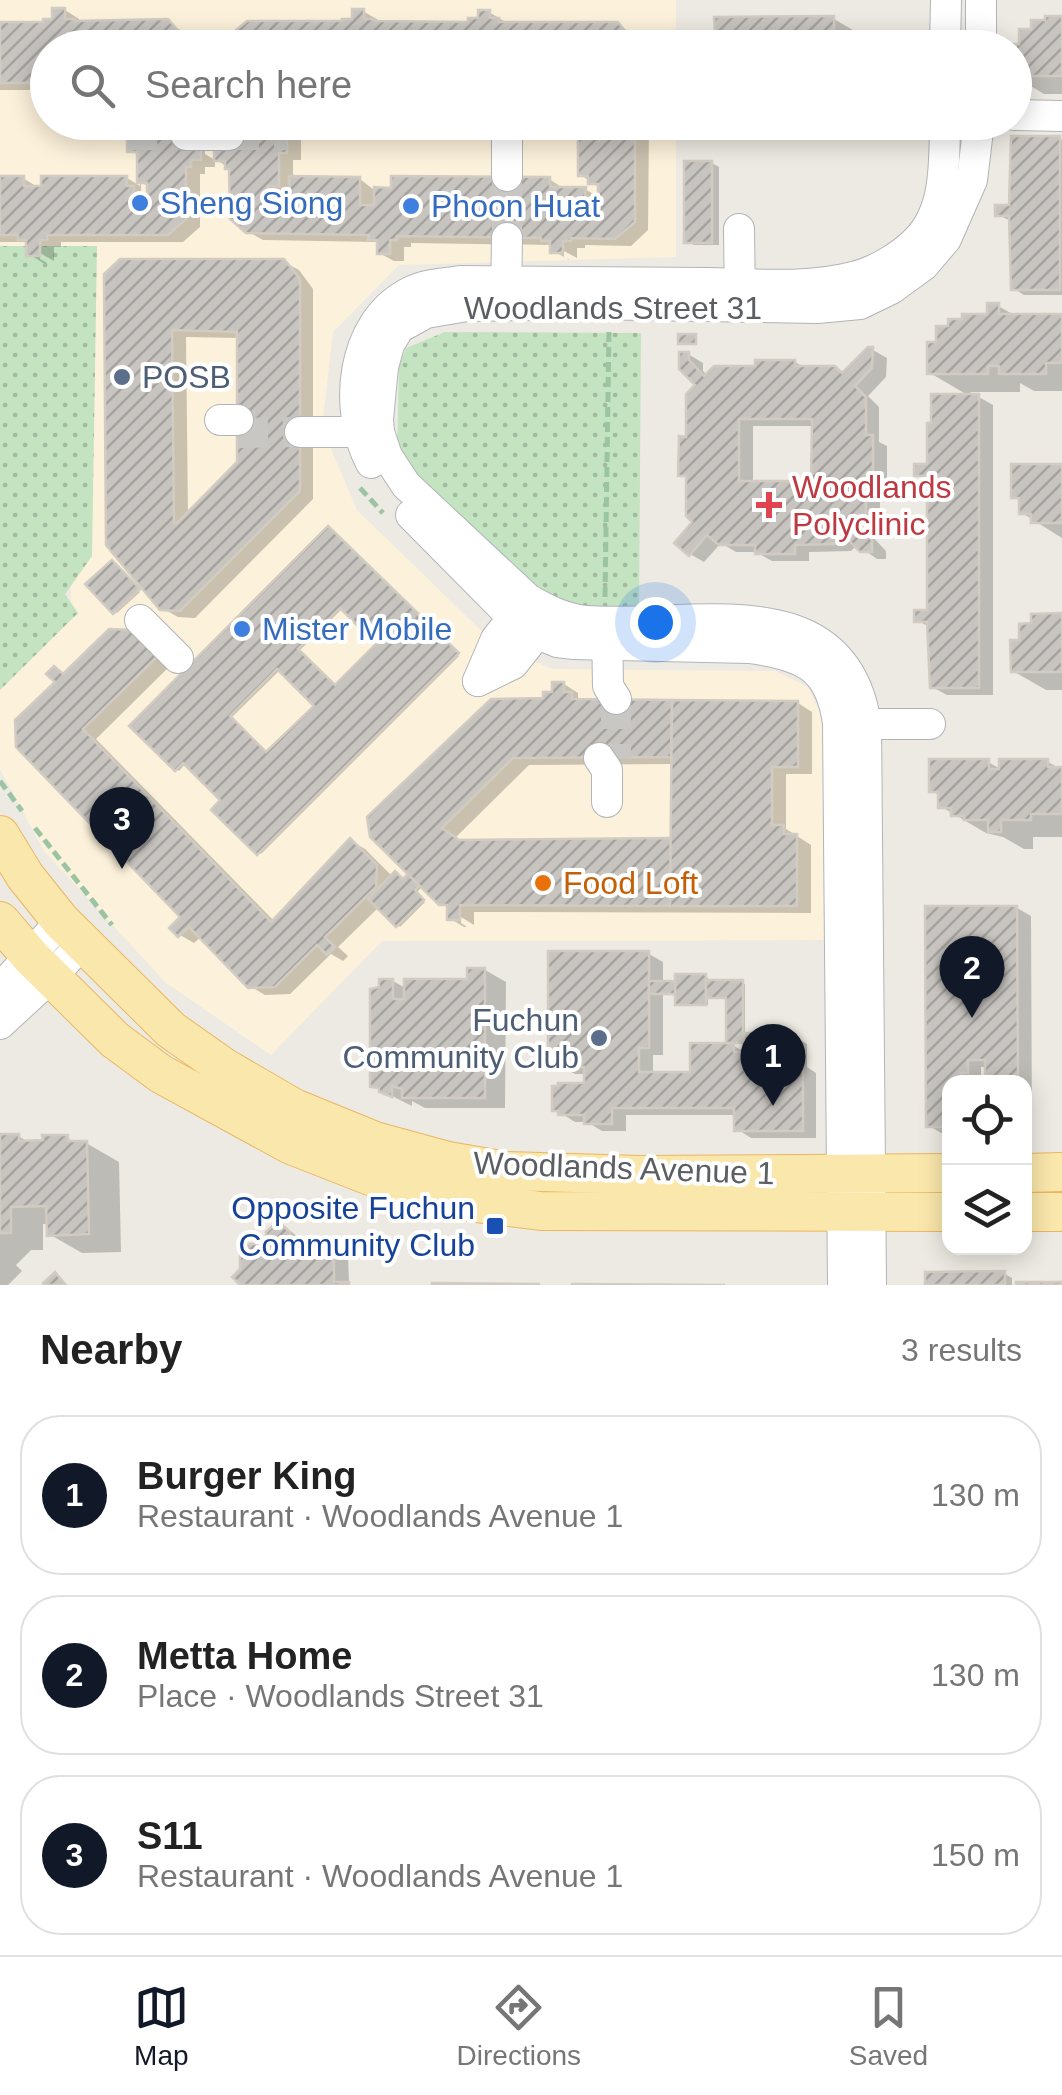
<!DOCTYPE html>
<meta charset="utf-8">
<style>
body{margin:0;font-family:Helvetica,sans-serif;background:#f2f2f2;color:#222}
.controls{position:absolute;right:30px;bottom:30px;display:grid;overflow:hidden;border-radius:20px;box-shadow:0 5px 25px #0003}
.controls button{width:90px;height:90px;display:grid;place-items:center;padding:0;border:0;border-bottom:2px solid #e0e0e0;background:#fff;color:#222;font:50px sans-serif}
.you{position:absolute;left:655px;top:622px;width:35px;height:35px;margin:-25px;border:8px solid #fff;border-radius:50%;background:#1a73e8;box-shadow:0 0 0 15px #1a73e833}
.badge{display:grid;place-items:center;width:65px;height:65px;border-radius:50%;background:#111827;color:#fff;font-size:32px;font-weight:700}
.pin{position:absolute;translate:-50% -82px;filter:drop-shadow(0 2px 5px #0008)}
.pin::after{content:'';position:absolute;top:52px;width:35px;height:30px;background:inherit;clip-path:polygon(0 0,100% 0,50% 100%)}
.list{margin:0;padding:0;list-style:none}
h2{display:flex;justify-content:space-between;align-items:center;height:130px;margin:0;padding:0 40px;font-size:42px}
h2 small{font-size:32px;font-weight:400;color:#767676}
.list li{display:grid;grid-template-columns:65px 1fr auto;gap:30px;align-items:center;box-sizing:border-box;height:160px;margin:0 20px 20px;padding:0 20px;border:2px solid #e0e0e0;border-radius:40px}
.list b{display:block;font-size:38px;white-space:nowrap}
.list p{margin:0;font-size:32px;white-space:nowrap;color:#767676}
.list em{font-size:32px;font-style:normal;color:#767676}
.icon{flex:none;width:55px;height:55px;fill:none;stroke:currentColor;stroke-width:2;stroke-linecap:round;stroke-linejoin:round}
.map{position:relative;flex:none;width:1062px;height:1285px;overflow:hidden}
.search{position:absolute;background:#fff;box-shadow:0 5px 25px #0003;left:30px;right:30px;top:30px;height:110px;display:flex;align-items:center;gap:25px;box-sizing:border-box;padding:0 35px;border-radius:55px;color:#767676;font-size:38px}
.sheet{height:670px;background:#fff}
nav{display:flex;justify-content:space-around;align-items:center;box-sizing:border-box;height:140px;border-top:2px solid #e0e0e0;background:#fff;font-size:28px;color:#767676}
nav a{display:grid;justify-items:center;gap:5px}
nav .on{color:#111827}
.map>svg:first-child{display:block}
</style>
<div class="map">
<svg width="1062" height="1285" viewBox="0 0 1062 1285">
<defs>
<pattern id="grass-dots" width="8" height="8" patternUnits="userSpaceOnUse" patternTransform="scale(2.5)"><rect width="8" height="8" fill="#c4e3c1"/><path d="M2 2h.1M6 6h.1" fill="none" stroke="#a2bba0" stroke-width="1.8" stroke-linecap="round"/></pattern>
<pattern id="building-hatch" width="6" height="6" patternUnits="userSpaceOnUse" patternTransform="scale(2.5)"><rect width="6" height="6" fill="#c8c5c0"/><path d="M-1 1l2-2M0 6l6-6M5 7l2-2" fill="none" stroke="#a5a3a0"/></pattern>
</defs>
<rect width="100%" height="100%" fill="#edeae3"/>
<!-- commercial -->
<path fill="#fcf1da" d="M0 0H676V47L48 48V122L676 123V257L399 265 333 332 322 428 357 510 496 645 552 669 775 671 808 687 823 719 824 940 382 941 271 1055 166 983 44 851 0 769V676L71 605V282H0Z"/>
<!-- grass -->
<g fill="url(#grass-dots)">
<path d="M0 246H97L92 556 65 594 78 613 0 690Z"/>
<path d="M445 332 641 333 639 610H573L544 602 397 459 399 366 406 348Z"/>
</g>
<!-- shadow -->
<g fill="#0003" fill-rule="evenodd">
<path d="M65 10 79 19V24L167 22 182 31 197 48H48V90H0V25L55 22Z"/>
<path d="M363 11 378 20V24H471L480 21 489 12 504 21V24L618 25 633 34 644 48H232L354 21Z"/>
<path d="M834 19 870 40V48H727V41L721 37Z"/>
<path d="M1062 19V94H1044L1014 76V48L1021 46 1033 31Z"/>
<path d="M232 122H301V160H293V179H360L374 190 549 179 563 188 585 189 600 198 601 189 581 175V122H655V125H649L648 230 631 246 585 245V248H577V258L564 251V257L570 260 553 251V245L411 243V247H404V261H394L379 253 377 242 263 240 247 231 232 170 217 160Z"/>
<path d="M1060 138 1062 140V295H1024L1013 288 1011 221 998 215 1012 207Z"/>
<path d="M205 149V154L215 160V167H205V174H200V227L183 242H61V247H54V261L40 253V259L47 263H43L29 254V242H0V179H24L38 187 127 178 140 186V156L129 150ZM141 182 149 187V198L141 193Z"/>
<path d="M712 163 719 167V245H694L687 241Z"/>
<path d="M284 262 299 270 313 289V499L195 618 178 617 162 608 106 275ZM186 337 239 338 240 463 188 515Z"/>
<path d="M998 306 1016 316H1062V391H1034L1020 383V392H970L993 405V695H947L932 687 929 627 917 620 929 612 930 482 916 474 930 466 933 426 971 397 930 373 938 345 989 316Z"/>
<path d="M873 350 887 358 886 377 868 396 879 407V442L887 446V482H880V522L869 533 886 551V559H877L857 545 851 551 809 552V561H772L756 552H736L721 543 704 562 690 554 696 522 689 479 681 474 698 385 682 368 688 354 703 363V371L708 376 795 362 805 368H835L844 374ZM753 426H814V484H753Z"/>
<path d="M1062 467V538L1022 513V501L1013 496Z"/>
<path d="M331 530 459 656 261 854 224 800 186 763 179 771 176 769ZM343 608 380 644 336 688 299 651ZM281 669 317 706 267 755 231 718Z"/>
<path d="M114 564 140 592 117 613 115 612Z"/>
<path d="M1062 616V690H1046L1013 671 1022 643Z"/>
<path d="M110 631 172 664 96 739 275 922 351 841 365 849 393 877 404 882 408 877 418 882 372 836 554 694 564 684 578 693V698L583 701 798 703 812 712V774H786V829L811 845V913L474 912V925L461 917V923L467 927H464L449 918V908L440 903 423 886 416 893 425 902 400 927 379 907 338 947 348 956 343 961 331 954 290 994 265 995 250 986 202 936 194 943 180 935 184 917 18 746 58 682 55 669 65 675ZM674 764 673 841 462 843 455 838 529 765Z"/>
<path d="M988 762 1002 770 1048 762 1062 770V837H1033V849H1024L1003 837 986 833 940 806V796L932 791Z"/>
<path d="M928 908H1017L1031 916 1032 1134H1024V1082H987V1067H981V1080H975V1082H950V1134H943L929 1126ZM975 947H989L990 978H972L971 966H975Z"/>
<path d="M649 954 663 962V983L705 977 708 978V982L745 984V1035H792L807 1044V1067L816 1073V1138H751L737 1129V1115H626V1131H602L587 1122H575L554 1109 587 1086V1074H575L561 1066V1052L550 1047ZM663 994H677V1004L680 1005H708V998H729V1046L693 1074H653V1055H663ZM729 1043H746V1053Z"/>
<path d="M485 970 506 982 505 1108H425L412 1101V1106L372 1086 393 981 407 989 470 982Z"/>
<path d="M18 1136 30 1143 67 1138 78 1144 86 1143 119 1162 121 1252 82 1253 49 1234V1224H43V1250H31L16 1265 22 1271 8 1285H0V1137Z"/>
<path d="M279 1224 293 1233 304 1243V1246H333L348 1254 349 1285H244L269 1246Z"/>
<path d="M1005 1274 1012 1278V1285H928Z"/>
</g>
<!-- building -->
<g fill="url(#building-hatch)" stroke="#d1cbc2" stroke-width="2.5" fill-rule="evenodd">
<path d="M52 8H65V19H75V21L168 19 186 40V48H48V83H0V22H43V19H52Z"/>
<path d="M352 9H364V19H375V21L468 22V18H478V10H490V18H499V22H618L635 44V48H230V35L247 21H342V19H352Z"/>
<path d="M834 16V33H839V44H827V48H725V39H718V33H715L714 17Z"/>
<path d="M1045 16H1062V76H1014V48H1009V44H1019V29H1031V20H1045Z"/>
<path d="M127 122H186L201 149V160H191V167H186V219L168 235H47V240H40V256H26V240H18V235H0V176H24V186H41V176H127V186H134V197H147V183H137V152H127Z"/>
<path d="M229 122H287V153H279V186H268V198H282V189H289V176L360 177V205H374V187L391 188V176L550 177V187H586L585 198H598V184H588V176H578V122H635V222L615 239 571 238V241H563V253H550V241H541V238L397 236V240H390V254H377V240H368L369 235 246 233 230 219 229 169H225V161H214V150Z"/>
<path d="M1011 136H1060V290H1011L1009 216H995V205H1009Z"/>
<rect x="684" y="161" width="28" height="82"/>
<path d="M120 259H284L300 279V491L180 611 160 610 106 545 104 274ZM172 330 237 332V462L177 523H174Z"/>
<path d="M987 303H999V314H1062V363H1046V374H999V366H988V374H927V342H936V326H948V319H962V314H987Z"/>
<rect x="678" y="334" width="18" height="10"/>
<path d="M868 347H873L872 368 855 386 866 397V435H873V475H866V514L856 524 872 540V552H860L844 535 835 544 795 545V554H755V545H719L707 535 689 556 674 543 692 522 686 516V476H678L679 436 686 437V394L695 385 679 369V352H689V360L704 376 714 366H755V360H795V366H835L842 373ZM739 419H812L811 481H739Z"/>
<path d="M931 394H979V688H930L927 622H914V610H927V476H914V464H927V423H931Z"/>
<path d="M1011 464H1062V523H1031V514H1019V498H1011Z"/>
<path d="M328 526 459 653 257 855 211 810 220 800 183 763 175 771 129 726ZM340 608 376 644 335 685 298 649ZM277 669 314 706 266 752 230 716Z"/>
<path d="M112 560 140 589 113 614 85 584Z"/>
<path d="M1062 613V672H1011L1010 640H1019V624L1031 623V614Z"/>
<path d="M109 629 135 630 159 655 83 729 271 922 350 838 377 865 376 887 325 937 335 947 327 955 317 945 275 987 248 988 189 927 178 937 169 928 180 917 16 747 15 720 55 682 46 674 54 666 63 674Z"/>
<path d="M552 682H564V692H572V699L672 700 671 757 513 758 442 828 459 840 671 838 670 906 460 905V920H447V905H439L370 837 367 817 491 699 543 698V692H552Z"/>
<path d="M672 700 798 701V767H772V825H784V834H797V906H670Z"/>
<path d="M929 759H989V769H999V759H1048V767H1062V814H1031V820H1001V832H988V820H964V816H951V808H938V792H929Z"/>
<path d="M395 871 403 879 408 874 419 886 415 890 424 900 396 927 368 899Z"/>
<path d="M925 906H1017L1018 1082H985V1060H968V1073H961V1082H950V1127H926ZM987 939V976H958L957 959H961V940Z"/>
<path d="M548 951H649V1048H639V1072H690V1043H734V1052H744V1033H793V1062H803V1131H734V1108H612V1124H584V1115H558V1111H552V1086H558V1083H584V1067H558V1048H548Z"/>
<path d="M467 968H485V1098H402V1089L392 1086V1097L379 1092V1088L370 1087V989L379 987V979H393V999H404V979H467Z"/>
<rect x="675" y="974" width="31" height="31"/>
<path d="M706 980H743V1043H726V998H706Z"/>
<rect x="649" y="981" width="26" height="13"/>
<path d="M0 1134H19V1141L43 1140 42 1135H68V1141H87L89 1234 47 1236 46 1206 11 1207V1233H0Z"/>
<path d="M278 1221 290 1232V1244L334 1243V1282H349V1285H240L232 1277 240 1269V1244H266V1232Z"/>
<path d="M1005 1271V1285H925V1272Z"/>
<path d="M55 1272 66 1285H43V1283Z"/>
<rect x="1016" y="1282" width="46" height="3"/>
<path d="M432 1283 540 1284 432 1285Z"/>
<path d="M572 1284 725 1285H572Z"/>
</g>
<g fill="none" stroke-linecap="round" stroke-linejoin="round">
<!-- minor-tunnel -->
<g stroke="#c8c7c3" stroke-width="30" stroke-dasharray="30 15" stroke-linecap="butt">
<path d="M127 135H186"/>
<path d="M229 135H287"/>
<path d="M507 176V238"/>
<path d="M238 433 300 432"/>
<path d="M616 699V759"/>
</g>
<defs>
<g id="minor">
<path d="M945 48 946 0"/>
<path d="M981 48V0"/>
<path d="M1014 115 1062 116"/>
<path d="M186 135H229"/>
<path d="M507 176V137"/>
<path d="M739 229 740 304"/>
<path d="M506 297 507 238"/>
<path d="M220 420H238"/>
<path d="M300 432H376"/>
<path d="M371 463C343 410 350 324 408 293 424 284 445 283 462 281 544 281 626 282 707 283 754 284 807 289 853 277 875 272 902 256 918 239 947 209 944 161 945 122"/>
<path d="M411 515 523 628 557 642 574 644 749 648C802 655 831 666 838 724L843 1285"/>
<path d="M140 620 178 658"/>
<path d="M607 628 608 686 616 699"/>
<path d="M478 681 513 664 536 635 545 618"/>
<path d="M478 681 496 639 523 605"/>
<path d="M846 724H930"/>
<path d="M599 758 607 770V802"/>
<path d="M0 989 61 921"/>
<path d="M0 1024 51 977 82 944"/>
<path d="M871 1285 866 724C844 580 688 629 586 621 565 619 547 610 528 599L406 485 387 456 379 432 378 419 383 367 389 345 399 328 426 313 467 306 588 304 817 308 860 304 891 289 924 265 946 239 972 180 979 122"/>
</g>
<g id="major">
<path d="M0 835 25 876 61 921 171 1030 225 1068 294 1108 375 1141 448 1161 507 1171 639 1175 950 1173"/>
<path d="M0 921 31 957 115 1040 161 1074 291 1145 388 1183 459 1201 541 1211 950 1212"/>
<path d="M1024 1173 1062 1172"/>
<path d="M1024 1212H1062"/>
</g>
</defs>
<!-- minor casing -->
<use href="#minor" stroke="#b1b4b8" stroke-width="32"/>
<!-- major casing -->
<use href="#major" stroke="#e9b761" stroke-width="40"/>
<!-- path -->
<g stroke="#9bc4a3" stroke-width="5" stroke-dasharray="10 5" stroke-linecap="butt">
<path d="M360 488 383 513"/>
<path d="M605 597 609 328"/>
<path d="M0 781 22 811"/>
<path d="M35 828 112 925"/>
</g>
<!-- minor -->
<use href="#minor" stroke="#fff" stroke-width="30"/>
<!-- major -->
<use href="#major" stroke="#fae7ab" stroke-width="38"/>
</g>
<!-- markers -->
<g fill="#3f7fe0" stroke="#fff" stroke-width="4">
<circle cx="140" cy="203" r="10"/>
<circle cx="411" cy="206" r="10"/>
<circle cx="242" cy="629" r="10"/>
</g>
<g fill="#5c6f8a" stroke="#fff" stroke-width="4">
<circle cx="122" cy="377" r="10"/>
<circle cx="599" cy="1038" r="10"/>
</g>
<path fill="#e0444e" stroke="#fff" stroke-width="4" d="M764 490h10v10h10v10h-10v10h-10v-10h-10v-10h10z"/>
<circle fill="#e8710a" stroke="#fff" stroke-width="4" cx="543" cy="883" r="10"/>
<rect fill="#1a4fb4" stroke="#fff" stroke-width="4" x="485" y="1216" width="20" height="20" rx="5"/>
<g text-anchor="middle" dominant-baseline="central" stroke-width="8" stroke-linejoin="round" paint-order="stroke">
<!-- shop labels -->
<g font-size="32" fill="#366cbe" stroke="#fff" text-anchor="start">
<text x="160" y="203">Sheng Siong</text>
<text x="431" y="206">Phoon Huat</text>
<text x="262" y="629">Mister Mobile</text>
</g>
<!-- street labels -->
<g font-size="32" fill="#5b5f63" stroke="#fff">
<text x="613" y="308">Woodlands Street 31</text>
<text transform="translate(624 1168) rotate(2)">Woodlands Avenue 1</text>
</g>
<!-- service labels -->
<g font-size="32" fill="#4e5e75" stroke="#fff" text-anchor="start">
<text x="142" y="377">POSB</text>
<text x="579" y="1020" text-anchor="end">Fuchun<tspan x="579" dy="37">Community Club</tspan></text>
</g>
<!-- health labels -->
<g font-size="32" fill="#be3a42" stroke="#fff" text-anchor="start">
<text x="792" y="487">Woodlands<tspan x="792" dy="37">Polyclinic</tspan></text>
</g>
<!-- food labels -->
<g font-size="32" fill="#c56008" stroke="#fff" text-anchor="start">
<text x="563" y="883">Food Loft</text>
</g>
<!-- transit labels -->
<g font-size="32" fill="#164399" stroke="#fff" text-anchor="end">
<text x="475" y="1208">Opposite Fuchun<tspan x="475" dy="37">Community Club</tspan></text>
</g>
</g>
</svg>
<div class="controls">
<button><svg class="icon" aria-label="locate" viewBox="0 0 24 24"><circle cx="12" cy="12" r="6"/><path d="M12 2v4M12 18v4M2 12h4M18 12h4"/></svg></button>
<button><svg class="icon" aria-label="layers" viewBox="0 0 24 24"><path d="M12 4l9 5-9 5-9-5zM3 14l9 5 9-5"/></svg></button>
</div>
<div class="you"></div>
<div class="pin badge" style="left:773px;top:1106px">1</div>
<div class="pin badge" style="left:972px;top:1018px">2</div>
<div class="pin badge" style="left:122px;top:869px">3</div>
<div class="search"><svg class="icon" aria-label="search" viewBox="0 0 24 24"><circle cx="10" cy="10" r="6"/><path d="M15 15l6 6"/></svg>Search here</div>
</div>
<section class="sheet">
<h2>Nearby<small>3 results</small></h2>
<ul class="list">
<li><span class="badge">1</span><div><b>Burger King</b><p>Restaurant · Woodlands Avenue 1</p></div><em>130 m</em></li>
<li><span class="badge">2</span><div><b>Metta Home</b><p>Place · Woodlands Street 31</p></div><em>130 m</em></li>
<li><span class="badge">3</span><div><b>S11</b><p>Restaurant · Woodlands Avenue 1</p></div><em>150 m</em></li>
</ul>
</section>
<nav>
<a class="on"><svg class="icon" aria-label="map" viewBox="0 0 24 24"><path d="M3 6l6-2 6 2 6-2v14l-6 2-6-2-6 2zM9 4v14M15 6v14"/></svg>Map</a>
<a><svg class="icon" aria-label="directions" viewBox="0 0 24 24"><path d="M12 3l9 9-9 9-9-9zM9 14v-3h6M13 9l2 2-2 2"/></svg>Directions</a>
<a><svg class="icon" aria-label="saved" viewBox="0 0 24 24"><path d="M7 4h10v16l-5-4-5 4z"/></svg>Saved</a>
</nav>
